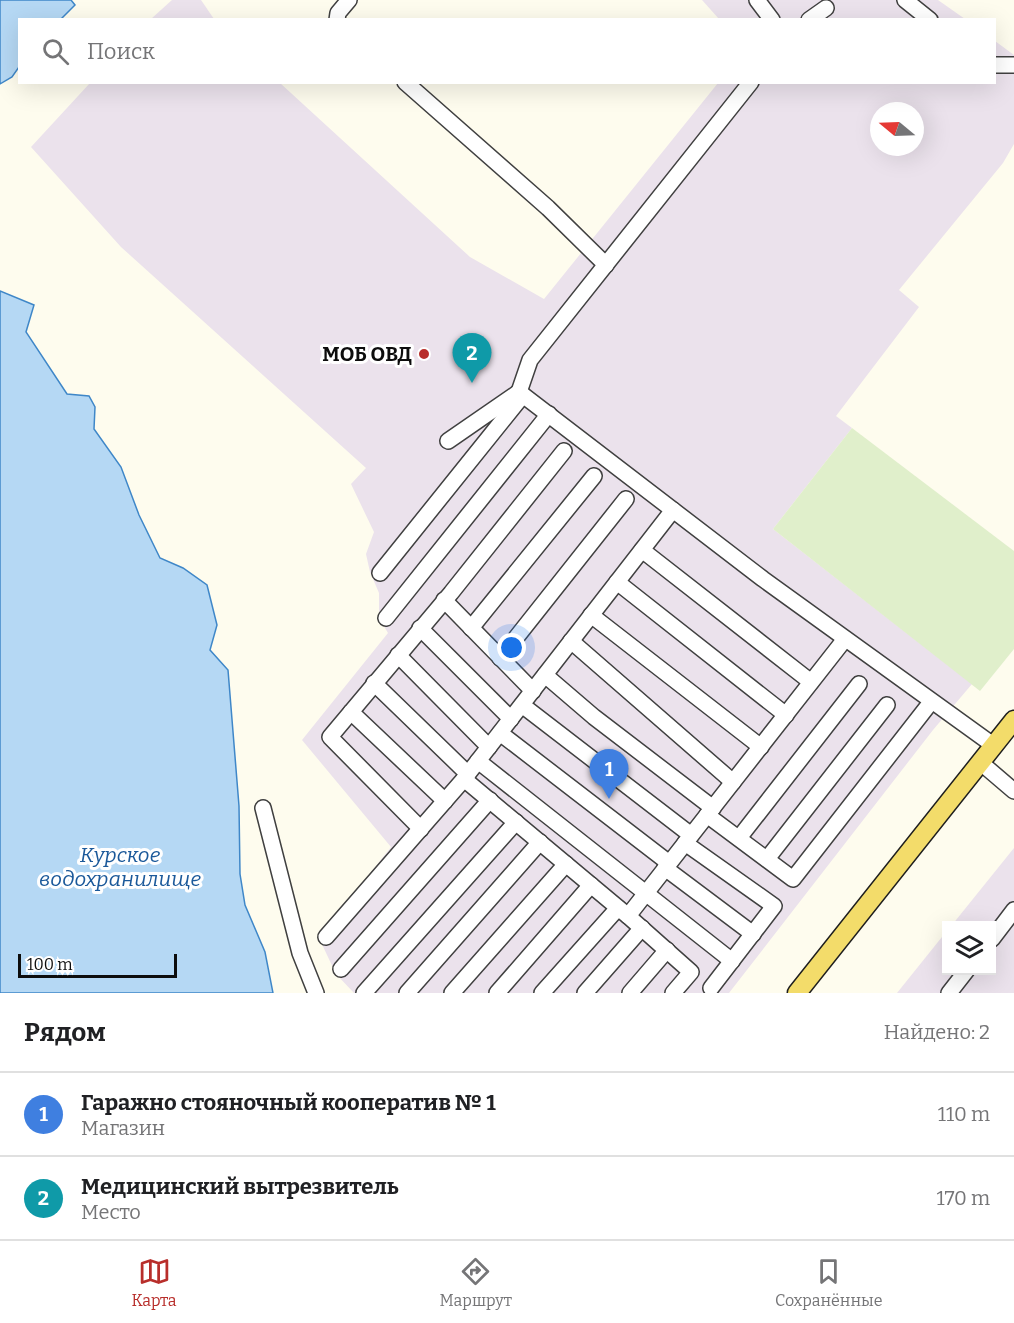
<!DOCTYPE html>
<html lang="ru">
<meta charset="utf-8">
<style>
body{margin:0;font-family:Bitter,serif;background:#f2f2f2;color:#202124}
.controls{position:absolute;right:18px;bottom:18px;display:grid;overflow:hidden;border-radius:0px;box-shadow:0 6px 24px #0002}
.controls button{width:54px;height:54px;display:grid;place-items:center;padding:0;border:0;border-bottom:2px solid #e0e0e0;background:#fff;color:#202124;font:30px sans-serif}
.compass{position:absolute;left:870px;top:102px;width:54px;height:54px;border-radius:50%;background:#fff;box-shadow:0 6px 24px #0002;rotate:289deg}
.scale{position:absolute;left:18px;bottom:15px;width:159px;box-sizing:border-box;padding-left:6px;border:3px solid #0d0d0d;border-top:0;font-size:16px;line-height:21px;white-space:nowrap;color:#0d0d0d;-webkit-text-stroke:4px #fff;paint-order:stroke}
.you{position:absolute;left:512px;top:648px;width:21px;height:21px;margin:-15px;border:4px solid #fff;border-radius:50%;background:#1a73e8;box-shadow:0 0 0 9px #1a73e833}
.badge{display:grid;place-items:center;width:39px;height:39px;border-radius:50%;background:#b82e2b;color:#fff;font-size:20px;font-weight:700}
.pin{position:absolute;translate:-50% -50px;filter:drop-shadow(0 2px 3px #0008)}
.pin::after{content:'';position:absolute;top:32px;width:21px;height:18px;background:inherit;clip-path:polygon(0 0,100% 0,50% 100%)}
.list{margin:0;padding:0;list-style:none}
h2{display:flex;justify-content:space-between;align-items:center;height:78px;margin:0;padding:0 24px;font-size:26px}
h2 small{font-size:20px;font-weight:400;color:#757577}
.list li{display:grid;grid-template-columns:39px 1fr auto;gap:18px;align-items:center;box-sizing:border-box;height:84px;padding:0 24px;border-top:2px solid #e0e0e0}
.list b{display:block;font-size:22px;white-space:nowrap}
.list p{margin:0;font-size:20px;white-space:nowrap;color:#757577}
.list em{font-size:20px;font-style:normal;color:#757577}
.icon{flex:none;width:33px;height:33px;fill:none;stroke:currentColor;stroke-width:2;stroke-linecap:round;stroke-linejoin:round}
.map{position:relative;flex:none;width:1014px;height:993px;overflow:hidden}
.search{position:absolute;background:#fff;box-shadow:0 6px 24px #0002;left:18px;right:18px;top:18px;height:66px;display:flex;align-items:center;gap:15px;box-sizing:border-box;padding:0 21px;border-radius:0px;color:#757577;font-size:22px}
.sheet{height:246px;background:#fff}
nav{display:flex;justify-content:space-around;align-items:center;box-sizing:border-box;height:84px;border-top:2px solid #e0e0e0;background:#fff;font-size:16px;color:#757577}
nav a{display:grid;justify-items:center;gap:3px}
nav .on{color:#b82e2b}
.map>svg:first-child{display:block}
</style>
<div class="map">
<svg width="1014" height="993" viewBox="0 0 1014 993">
<rect width="100%" height="100%" fill="#fefcee"/>
<!-- industrial -->
<g fill="#ebe2ec" fill-rule="evenodd">
<path d="M172 0H201L214 19H151Z"/>
<path d="M702 0H938L965 19H719Z"/>
<path d="M995 41 1014 55V144L1003 163 899 290 919 307 836 416 852 428 773 529 972 684 933 730 729 993H354L336 974 319 938 391 847 302 740 388 633 379 618V593L370 572 366 554 374 532 351 484 366 468 121 247 31 147 90 83H280L470 257 544 299 718 83 994 82ZM879 111H915V147H879Z"/>
<path d="M1014 848V993H897L946 932V970H992V926L952 925Z"/>
</g>
<!-- pitch -->
<path fill="#e0efcb" d="M852 428 1014 551V649L980 691 773 529Z"/>
<!-- water -->
<g fill="#b5d8f4" stroke="#3f87c8" stroke-width="1.5">
<path d="M0 0H71L75 5 61 19 20 20 19 67 12 77 0 84Z"/>
<path d="M0 291 34 305 26 332 67 394 89 396 95 407 94 429 121 467 139 515 160 558 183 568 207 585 217 625 210 650 228 670 239 806 240 874 245 905 265 952 273 993H0Z"/>
</g>
<g fill="none" stroke-linecap="round" stroke-linejoin="round">
<defs>
<g id="minor">
<path d="M757 0 772 20"/>
<path d="M905 0 930 20"/>
<path d="M337 20 338 13 349 0"/>
<path d="M809 20 826 8"/>
<path d="M994 65H1014"/>
<path d="M405 82 548 208 606 265"/>
<path d="M519 392 530 360 751 82"/>
<path d="M448 441 519 392 763 579 993 745"/>
<path d="M673 510 464 779 628 916 845 639"/>
<path d="M642 550 811 682"/>
<path d="M380 573 523 395"/>
<path d="M617 582 786 715"/>
<path d="M444 600 533 691"/>
<path d="M591 615 761 747"/>
<path d="M386 618 549 414"/>
<path d="M420 628 511 719"/>
<path d="M471 628 594 476"/>
<path d="M571 641 733 782"/>
<path d="M398 655 489 747"/>
<path d="M500 658 626 499"/>
<path d="M545 675 594 717 713 808"/>
<path d="M374 683 468 774"/>
<path d="M522 705 691 835"/>
<path d="M351 712 445 801"/>
<path d="M500 733 669 863"/>
<path d="M478 761 732 961"/>
<path d="M980 762 1014 791"/>
<path d="M263 808 300 953 316 993"/>
<path d="M707 815 793 879 931 702"/>
<path d="M421 829 330 737 451 593 564 451"/>
<path d="M739 838 859 684"/>
<path d="M685 843 774 906 711 988"/>
<path d="M767 859 887 705"/>
<path d="M665 868 753 934"/>
<path d="M628 916 691 972 673 993"/>
<path d="M326 937 464 779"/>
<path d="M992 939 1014 910"/>
<path d="M341 969 490 800"/>
<path d="M364 993 516 822"/>
<path d="M407 993 540 842"/>
<path d="M452 993 566 864"/>
<path d="M497 993 591 885"/>
<path d="M542 993 618 908"/>
<path d="M585 993 642 928"/>
<path d="M630 993 667 950"/>
<path d="M949 993 967 970"/>
</g>
<path id="major" d="M797 993 1014 720"/>
</defs>
<!-- minor casing -->
<use href="#minor" stroke="#404040" stroke-width="18"/>
<!-- major casing -->
<use href="#major" stroke="#1e1e1e" stroke-width="21"/>
<!-- minor -->
<use href="#minor" stroke="#fff" stroke-width="15"/>
<!-- major -->
<use href="#major" stroke="#f3dc6a" stroke-width="18"/>
</g>
<!-- markers -->
<circle fill="#b82e2b" stroke="#fff" stroke-width="2" cx="424" cy="354" r="6"/>
<g text-anchor="middle" dominant-baseline="central" stroke-width="6" stroke-linejoin="round" paint-order="stroke">
<!-- poi labels -->
<g font-size="20" font-weight="bold" fill="#0d0d0d" stroke="#fff" text-anchor="end">
<text x="412" y="354">МОБ ОВД</text>
</g>
<!-- water labels -->
<g font-size="21" font-style="italic" fill="#1b599a" stroke="#fff">
<text x="120" y="855">Курское<tspan x="120" dy="24">водохранилище</tspan></text>
</g>
</g>
</svg>
<div class="controls">
<button><svg class="icon" aria-label="layers" viewBox="0 0 24 24"><path d="M12 4l9 5-9 5-9-5zM3 14l9 5 9-5"/></svg></button>
</div>
<svg class="compass" viewBox="-18 -18 36 36"><path d="M0-13l5 13h-10z" fill="#e53935"/><path d="M0 13l5-13h-10z" fill="#757577"/></svg>
<div class="scale">100 m</div>
<div class="you"></div>
<div class="pin badge" style="left:609px;top:799px;background:#3f7fe0">1</div>
<div class="pin badge" style="left:472px;top:383px;background:#0f9aa8">2</div>
<div class="search"><svg class="icon" aria-label="search" viewBox="0 0 24 24"><circle cx="10" cy="10" r="6"/><path d="M15 15l6 6"/></svg>Поиск</div>
</div>
<section class="sheet">
<h2>Рядом<small>Найдено: 2</small></h2>
<ul class="list">
<li><span class="badge" style="background:#3f7fe0">1</span><div><b>Гаражно стояночный кооператив № 1</b><p>Магазин</p></div><em>110 m</em></li>
<li><span class="badge" style="background:#0f9aa8">2</span><div><b>Медицинский вытрезвитель</b><p>Место</p></div><em>170 m</em></li>
</ul>
</section>
<nav>
<a class="on"><svg class="icon" aria-label="map" viewBox="0 0 24 24"><path d="M3 6l6-2 6 2 6-2v14l-6 2-6-2-6 2zM9 4v14M15 6v14"/></svg>Карта</a>
<a><svg class="icon" aria-label="directions" viewBox="0 0 24 24"><path d="M12 3l9 9-9 9-9-9zM9 14v-3h6M13 9l2 2-2 2"/></svg>Маршрут</a>
<a><svg class="icon" aria-label="saved" viewBox="0 0 24 24"><path d="M7 4h10v16l-5-4-5 4z"/></svg>Сохранённые</a>
</nav>
